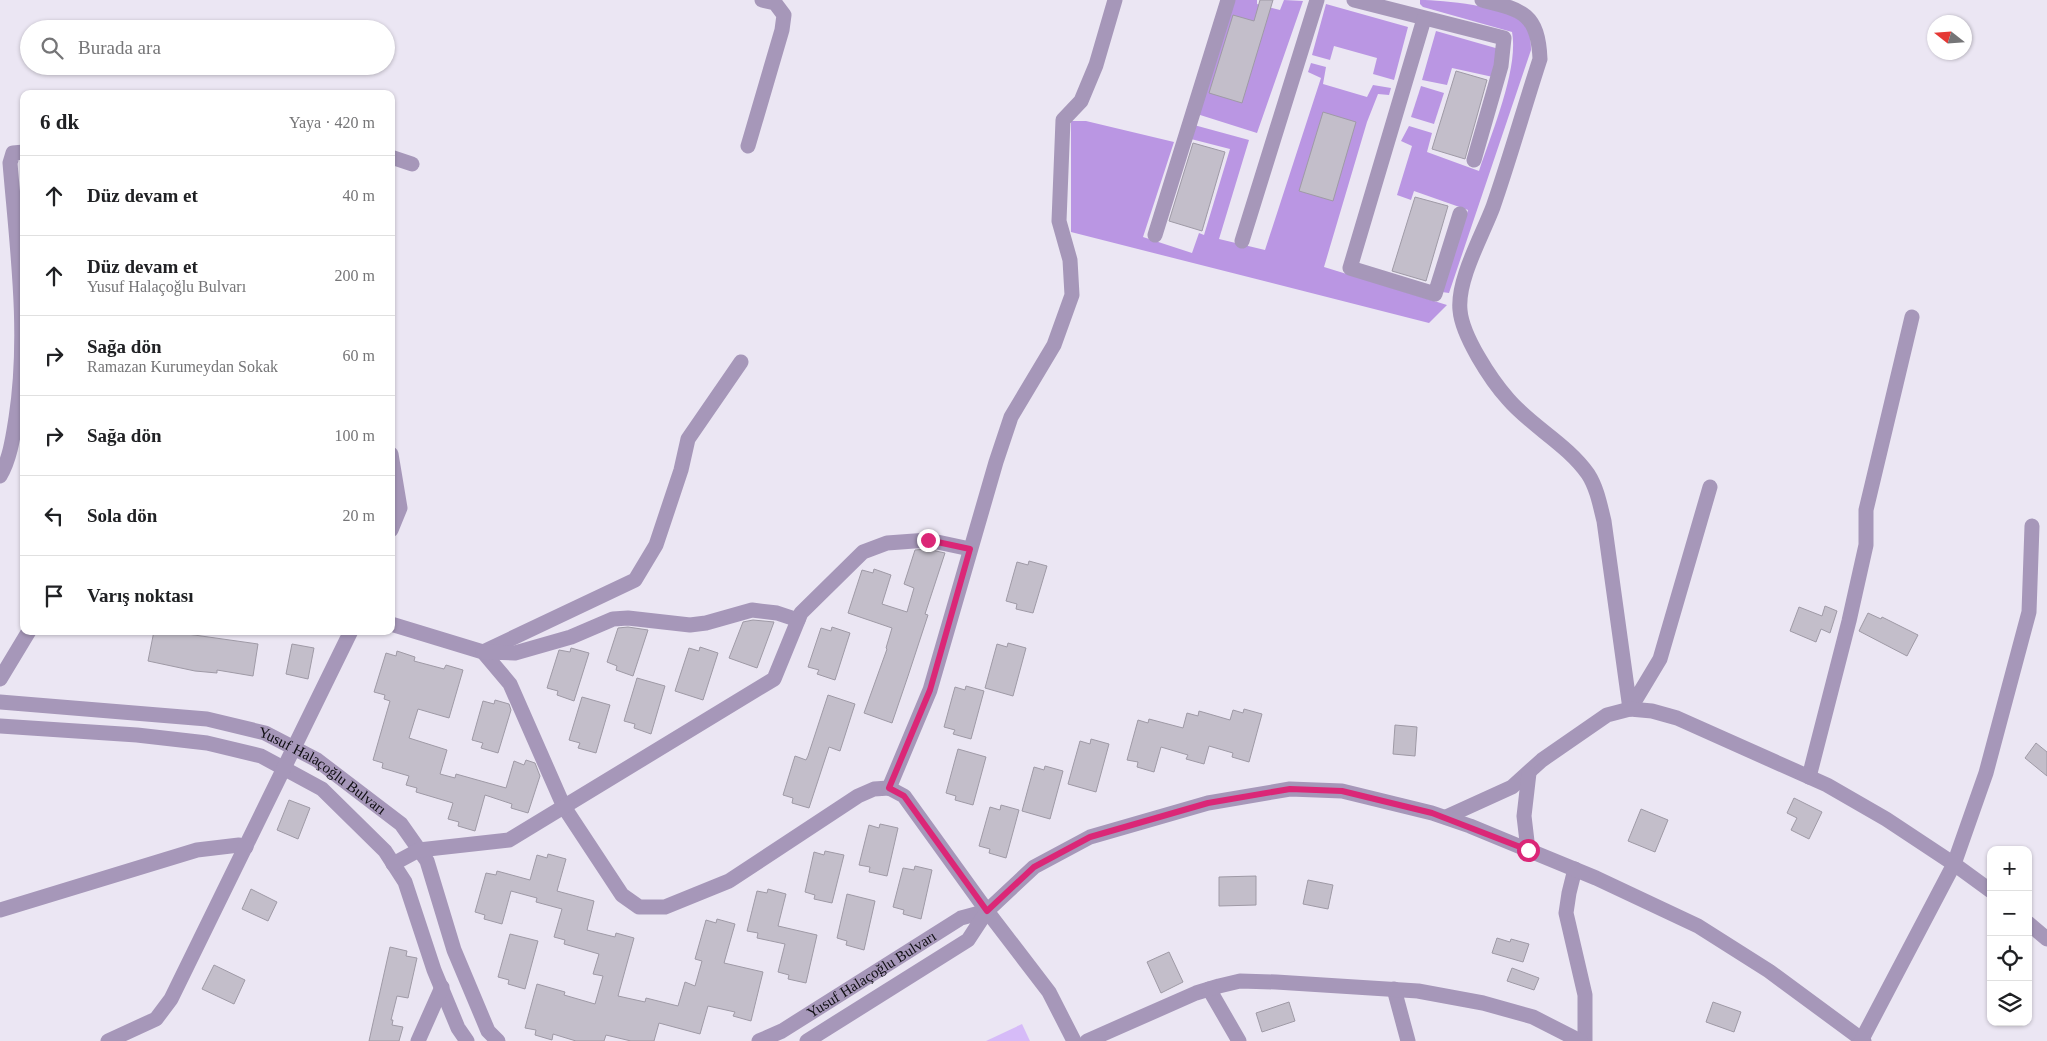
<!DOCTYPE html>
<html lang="tr">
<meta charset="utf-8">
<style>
body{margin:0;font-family:Georgia,serif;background:#f2f2f2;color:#202124}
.controls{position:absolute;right:15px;bottom:15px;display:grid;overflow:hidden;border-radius:10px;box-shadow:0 1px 4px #0004}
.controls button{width:45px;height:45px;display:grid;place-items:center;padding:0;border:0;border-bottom:1px solid #e0e0e0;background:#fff;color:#202124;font:25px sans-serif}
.compass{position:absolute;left:1927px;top:15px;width:45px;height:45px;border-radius:50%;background:#fff;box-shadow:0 1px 4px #0004;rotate:287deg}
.stop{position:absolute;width:15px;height:15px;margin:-11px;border:4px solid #db2777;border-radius:50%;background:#fff}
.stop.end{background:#db2777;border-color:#fff;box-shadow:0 1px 5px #0008}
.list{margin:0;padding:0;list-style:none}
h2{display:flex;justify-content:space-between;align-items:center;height:65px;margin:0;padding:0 20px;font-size:21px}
h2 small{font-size:16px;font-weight:400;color:#757577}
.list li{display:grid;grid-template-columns:32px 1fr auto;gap:15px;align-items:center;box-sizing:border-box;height:80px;padding:0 20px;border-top:1px solid #e0e0e0}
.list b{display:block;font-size:19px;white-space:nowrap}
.list p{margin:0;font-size:16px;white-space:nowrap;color:#757577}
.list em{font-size:16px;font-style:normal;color:#757577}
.icon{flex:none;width:28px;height:28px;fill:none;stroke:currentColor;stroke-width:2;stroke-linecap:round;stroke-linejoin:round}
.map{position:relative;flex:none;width:2047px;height:1041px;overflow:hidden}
.search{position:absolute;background:#fff;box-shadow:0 1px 4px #0004;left:20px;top:20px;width:375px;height:55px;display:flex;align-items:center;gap:12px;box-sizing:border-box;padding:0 18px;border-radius:28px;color:#757577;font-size:19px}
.panel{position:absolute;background:#fff;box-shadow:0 1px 4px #0004;left:20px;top:90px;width:375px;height:545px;border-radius:10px}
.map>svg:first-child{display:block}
</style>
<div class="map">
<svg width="2047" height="1041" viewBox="0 0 2047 1041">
<rect width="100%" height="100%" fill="#ebe6f3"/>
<!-- green -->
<path fill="#d6bbf8" d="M1022 1024 1030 1041H986Z"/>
<!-- forest -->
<g fill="#ba96e3">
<path d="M1232 0H1257V4L1280 10 1284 0 1303 1 1257 133 1197 114Z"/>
<path d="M1420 0C1444 0 1504 6 1522 22 1530 29 1531 40 1531 50L1449 293 1442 292 1468 210 1414 191 1411 200 1397 195 1412 146 1401 141 1409 126 1432 133 1427 152 1479 171C1491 134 1519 69 1512 32L1423 7 1420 4Z"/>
<path d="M1326 4 1408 27 1394 80 1373 74 1377 58 1334 46 1330 60 1312 55Z"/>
<path d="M1436 31 1499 49 1493 77 1452 68 1447 85 1422 80Z"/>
<path d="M1311 63 1326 67 1323 84 1367 97 1373 85 1391 88 1389 95 1378 94 1367 122 1324 267 1447 305 1429 323 1071 232V121H1086L1174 142 1143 237 1192 253 1199 233 1204 235 1230 149 1191 139 1194 125 1249 140 1219 239 1265 250 1321 78 1308 72Z"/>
<path d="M1421 86 1444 93 1434 124 1411 117Z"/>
</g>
<!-- building -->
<g fill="#c3beca" stroke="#9f9aa6">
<path d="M1260 0H1273L1242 103 1209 93 1233 15 1254 21Z"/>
<path d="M1456 71 1487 80 1465 159 1432 149Z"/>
<path d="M1323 112 1356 122 1333 201 1299 191Z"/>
<path d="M1193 143 1225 152 1202 231 1169 221Z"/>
<path d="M1415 197 1448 206 1426 281 1392 271Z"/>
<path d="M927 549 945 553 925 614 928 615 908 676 892 723 864 713 887 649 886 648 892 628 848 613 862 570 873 573 874 569 891 575 882 604 907 612 914 588 904 584 915 550Z"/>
<path d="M1029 561 1047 566 1033 613 1016 609 1017 604 1006 601 1017 562 1028 565Z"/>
<path d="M1825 606 1837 611 1830 633 1821 629 1816 642 1790 631 1799 607 1822 616Z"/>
<path d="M1868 613 1881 619 1882 617 1918 635 1907 656 1859 631Z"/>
<path d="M753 620 774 622 757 668 729 658 743 622Z"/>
<path d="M628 627 648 630 633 676 616 670 617 666 607 662 618 628Z"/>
<path d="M832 627 850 633 835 680 817 674 819 670 808 667 821 628 831 631Z"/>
<path d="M154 631H181L180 633 258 644 253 676 217 670V673L195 671 148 661Z"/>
<path d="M1008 643 1026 648 1013 696 985 688 997 644 1007 647Z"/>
<path d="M292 644 314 648 308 679 286 674Z"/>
<path d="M700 647 718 653 703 700 675 691 689 648 699 651Z"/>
<path d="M571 648 589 653 574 701 557 695 558 691 547 688 559 650 570 652Z"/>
<path d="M397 651 415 657 414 661 444 669 446 665 463 670 449 718 418 709 409 738 447 750 440 774 455 778 456 774 506 788 514 761 524 765 526 760 535 763 540 776 528 813 511 808 512 804 485 795 475 831 458 826 459 822 448 819 453 803 416 792 417 788 406 785 409 776 382 768 383 763 373 760 390 701 384 699 385 695 374 692 386 653 396 656Z"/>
<path d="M637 678 665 686 651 734 634 728 635 724 624 721Z"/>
<path d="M966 686 984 691 971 739 953 734 955 730 944 727 955 687 965 690Z"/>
<path d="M828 695 855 704 840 751 829 747 809 808 792 803 793 798 783 795 795 756 806 760 808 756Z"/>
<path d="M582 697 610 705 596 753 578 748 580 743 569 740Z"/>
<path d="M495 700 509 704 511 710 498 753 481 748 483 743 472 740 483 701 494 704Z"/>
<path d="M1244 709 1262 714 1249 762 1232 757 1233 753 1209 746 1204 764 1186 759 1188 755 1161 747 1154 772 1137 767 1138 762 1127 760 1138 720 1148 723 1149 719 1183 728 1187 713 1198 716 1199 711 1230 720 1233 710 1243 713Z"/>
<path d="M1395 725 1417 727 1415 756 1393 754Z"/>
<path d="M1091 739 1109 744 1096 792 1068 784 1080 741 1090 744Z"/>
<path d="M2036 743 2047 752V776L2025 758Z"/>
<path d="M958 749 986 757 973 805 955 800 956 796 946 793Z"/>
<path d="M1045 766 1063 771 1050 819 1022 811 1034 767 1044 770Z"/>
<path d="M1794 798 1822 812 1809 839 1791 830 1797 818 1787 813Z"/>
<path d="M289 800 310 808 298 839 277 830Z"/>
<path d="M1001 805 1019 810 1006 858 989 853 990 849 979 846 990 807 1000 810Z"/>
<path d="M1641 809 1668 820 1655 852 1628 841Z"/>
<path d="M880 824 898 828 887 876 869 872 870 867 859 865 869 825 879 828Z"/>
<path d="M825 851 844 855 832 903 814 899 815 895 805 892 814 852 824 855Z"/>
<path d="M548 854 566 859 557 891 594 901 587 930 615 937 616 933 634 938 618 996 645 1002 646 998 678 1006 685 982 695 986 702 961 695 959 706 920 716 923 717 919 735 924 724 963 763 972 751 1021 733 1016 735 1012 708 1006 700 1034 659 1023 654 1041H631L606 1035 604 1041H576L553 1034 552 1040 535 1035 536 1030 525 1028 537 984 565 992 564 995 595 1004 603 976 593 974 599 954 564 944 565 940 554 937 562 909 536 902 537 898 511 891 502 924 484 919 485 915 475 912 486 873 496 875 497 871 530 880 537 855 547 858Z"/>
<path d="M915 866 932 870 921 919 903 914 904 910 893 907 903 868 914 870Z"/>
<path d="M1256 876V905L1219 906V877Z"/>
<path d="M1308 880 1333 885 1328 909 1303 904Z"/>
<path d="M251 889 277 902 268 921 242 909Z"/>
<path d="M768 889 786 894 778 926 817 935 806 983 788 979 789 975 778 972 785 944 757 938 758 933 747 931 757 891 767 893Z"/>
<path d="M847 894 875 901 864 950 846 945 847 941 837 938Z"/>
<path d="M510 934 538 941 525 989 508 984 509 980 498 977Z"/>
<path d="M1497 938 1510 942 1511 939 1529 944 1523 962 1492 953Z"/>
<path d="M390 947 407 951 406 956 417 958 408 998 397 996 391 1020H393L392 1025 403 1027 399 1041H369Z"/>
<path d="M1169 952 1183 982 1161 993 1147 962Z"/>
<path d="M214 965 245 980 234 1004 202 989Z"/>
<path d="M1512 968 1539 978 1534 990 1507 981Z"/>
<path d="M1289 1002 1295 1021 1262 1032 1256 1013Z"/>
<path d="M1713 1002 1741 1012 1734 1032 1706 1022Z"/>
</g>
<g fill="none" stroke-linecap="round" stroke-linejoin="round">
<!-- minor -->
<g stroke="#a697b9" stroke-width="15">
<path d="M1354 0 1504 38 1501 66 1474 160"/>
<path d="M1482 0C1522 10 1538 13 1540 59 1524 108 1510 158 1493 207 1482 236 1457 280 1460 310 1462 336 1491 380 1508 399 1532 427 1567 444 1588 474 1597 488 1600 505 1604 521L1630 709 1660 659 1710 487"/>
<path d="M1424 19 1350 268 1435 294 1460 214"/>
<path d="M748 146 782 30 784 15 775 3 762 0"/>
<path d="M391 157 412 164"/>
<path d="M1155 235 1228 0"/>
<path d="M1242 241 1317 0"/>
<path d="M391 454 400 508 391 530"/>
<path d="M0 476C10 459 13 437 16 418 29 334 17 247 10 163L13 153 24 152"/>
<path d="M391 624 483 652 510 684 564 807 622 895 639 907H665L729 881 858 796 874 789 889 788"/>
<path d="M483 652 635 580 656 545 681 470 688 439 741 362"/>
<path d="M485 652 515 653 571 637 613 619 628 618 690 625 706 623 752 610 777 613 798 620"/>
<path d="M0 679 29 631"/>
<path id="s1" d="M0 702 207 719 265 733 317 760 401 824 427 861 454 950 488 1031 498 1041"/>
<path d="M0 726 137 735 207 743 261 756 322 789 385 851 405 882 434 970 458 1028 467 1041"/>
<path d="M1809 777 1849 621 1866 545V510L1912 317"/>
<path d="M889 788 930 690 996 462 1011 417 1054 345 1072 295 1070 260 1059 221 1063 120 1081 101 1096 65 1115 0"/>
<path d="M889 788 904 796 987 911 1049 992 1074 1041"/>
<path d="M1446 817 1512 787 1542 760 1607 715 1630 709 1652 711 1677 718 1827 785 1886 819 1954 864 1991 891"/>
<path d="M1528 850 1524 816 1529 773"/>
<path d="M393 864 419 850 509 840 774 679 801 613 863 552 887 543 928 540 970 549"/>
<path d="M1575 869 1569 893 1566 913 1585 995V1041"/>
<path d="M0 910 197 850 239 845 246 847"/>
<path d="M2028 923 2047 939"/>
<path d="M1209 989 1239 1041"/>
<path d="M1394 989 1408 1041"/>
<path d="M108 1041 156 1019 171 999 351 631"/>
<path d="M418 1041 442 987"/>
<path id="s2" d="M759 1041 782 1031 961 918 987 911"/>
<path d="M807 1041 968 940 987 911 1034 867 1090 837 1208 803 1290 789 1342 791 1432 813 1470 826 1596 878 1698 926 1769 971 1864 1041"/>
<path d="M1087 1041 1196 993 1219 986 1240 981 1276 982 1418 991 1483 1003 1533 1017 1580 1041"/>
<path d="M1861 1041 1954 864 1986 773 2029 612 2032 526"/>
</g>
</g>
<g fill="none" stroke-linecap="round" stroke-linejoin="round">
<!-- route -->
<path stroke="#db2777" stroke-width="6" d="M928 540 970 549 930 690 889 788 904 796 987 911 1034 867 1090 837 1208 803 1290 789 1342 791 1432 813 1528 850"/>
</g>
<g text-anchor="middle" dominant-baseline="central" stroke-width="5" stroke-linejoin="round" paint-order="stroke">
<!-- street labels -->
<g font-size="15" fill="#0e0d11" stroke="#f8f4fe">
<text stroke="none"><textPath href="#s1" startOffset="336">Yusuf Halaçoğlu Bulvarı</textPath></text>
<text stroke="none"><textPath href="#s2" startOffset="131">Yusuf Halaçoğlu Bulvarı</textPath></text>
</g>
</g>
</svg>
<div class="controls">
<button>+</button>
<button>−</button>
<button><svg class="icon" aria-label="locate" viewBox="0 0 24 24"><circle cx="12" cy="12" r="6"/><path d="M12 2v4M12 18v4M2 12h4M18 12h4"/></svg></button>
<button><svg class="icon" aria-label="layers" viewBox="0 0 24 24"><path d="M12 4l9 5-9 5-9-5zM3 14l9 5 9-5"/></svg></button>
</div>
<svg class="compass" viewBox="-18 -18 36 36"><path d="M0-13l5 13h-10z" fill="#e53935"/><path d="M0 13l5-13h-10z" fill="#757577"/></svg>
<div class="stop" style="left:1528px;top:850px"></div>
<div class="stop end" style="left:928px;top:540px"></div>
<div class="search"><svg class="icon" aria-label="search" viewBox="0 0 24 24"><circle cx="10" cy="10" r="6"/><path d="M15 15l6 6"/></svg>Burada ara</div>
<section class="panel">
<h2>6 dk<small>Yaya · 420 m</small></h2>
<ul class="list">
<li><svg class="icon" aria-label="ahead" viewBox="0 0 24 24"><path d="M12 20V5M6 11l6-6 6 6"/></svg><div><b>Düz devam et</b></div><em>40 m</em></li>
<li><svg class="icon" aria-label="ahead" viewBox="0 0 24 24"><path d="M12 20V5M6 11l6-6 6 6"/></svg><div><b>Düz devam et</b><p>Yusuf Halaçoğlu Bulvarı</p></div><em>200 m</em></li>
<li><svg class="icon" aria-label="right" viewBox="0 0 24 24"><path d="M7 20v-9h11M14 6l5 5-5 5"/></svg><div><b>Sağa dön</b><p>Ramazan Kurumeydan Sokak</p></div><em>60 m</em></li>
<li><svg class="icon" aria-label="right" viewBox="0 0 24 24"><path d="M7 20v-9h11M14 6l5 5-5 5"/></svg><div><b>Sağa dön</b></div><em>100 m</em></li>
<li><svg class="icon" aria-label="left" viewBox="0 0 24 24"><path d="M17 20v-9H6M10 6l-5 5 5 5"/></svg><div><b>Sola dön</b></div><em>20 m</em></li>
<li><svg class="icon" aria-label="arrive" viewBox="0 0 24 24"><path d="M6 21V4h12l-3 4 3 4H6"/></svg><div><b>Varış noktası</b></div></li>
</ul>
</section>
</div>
